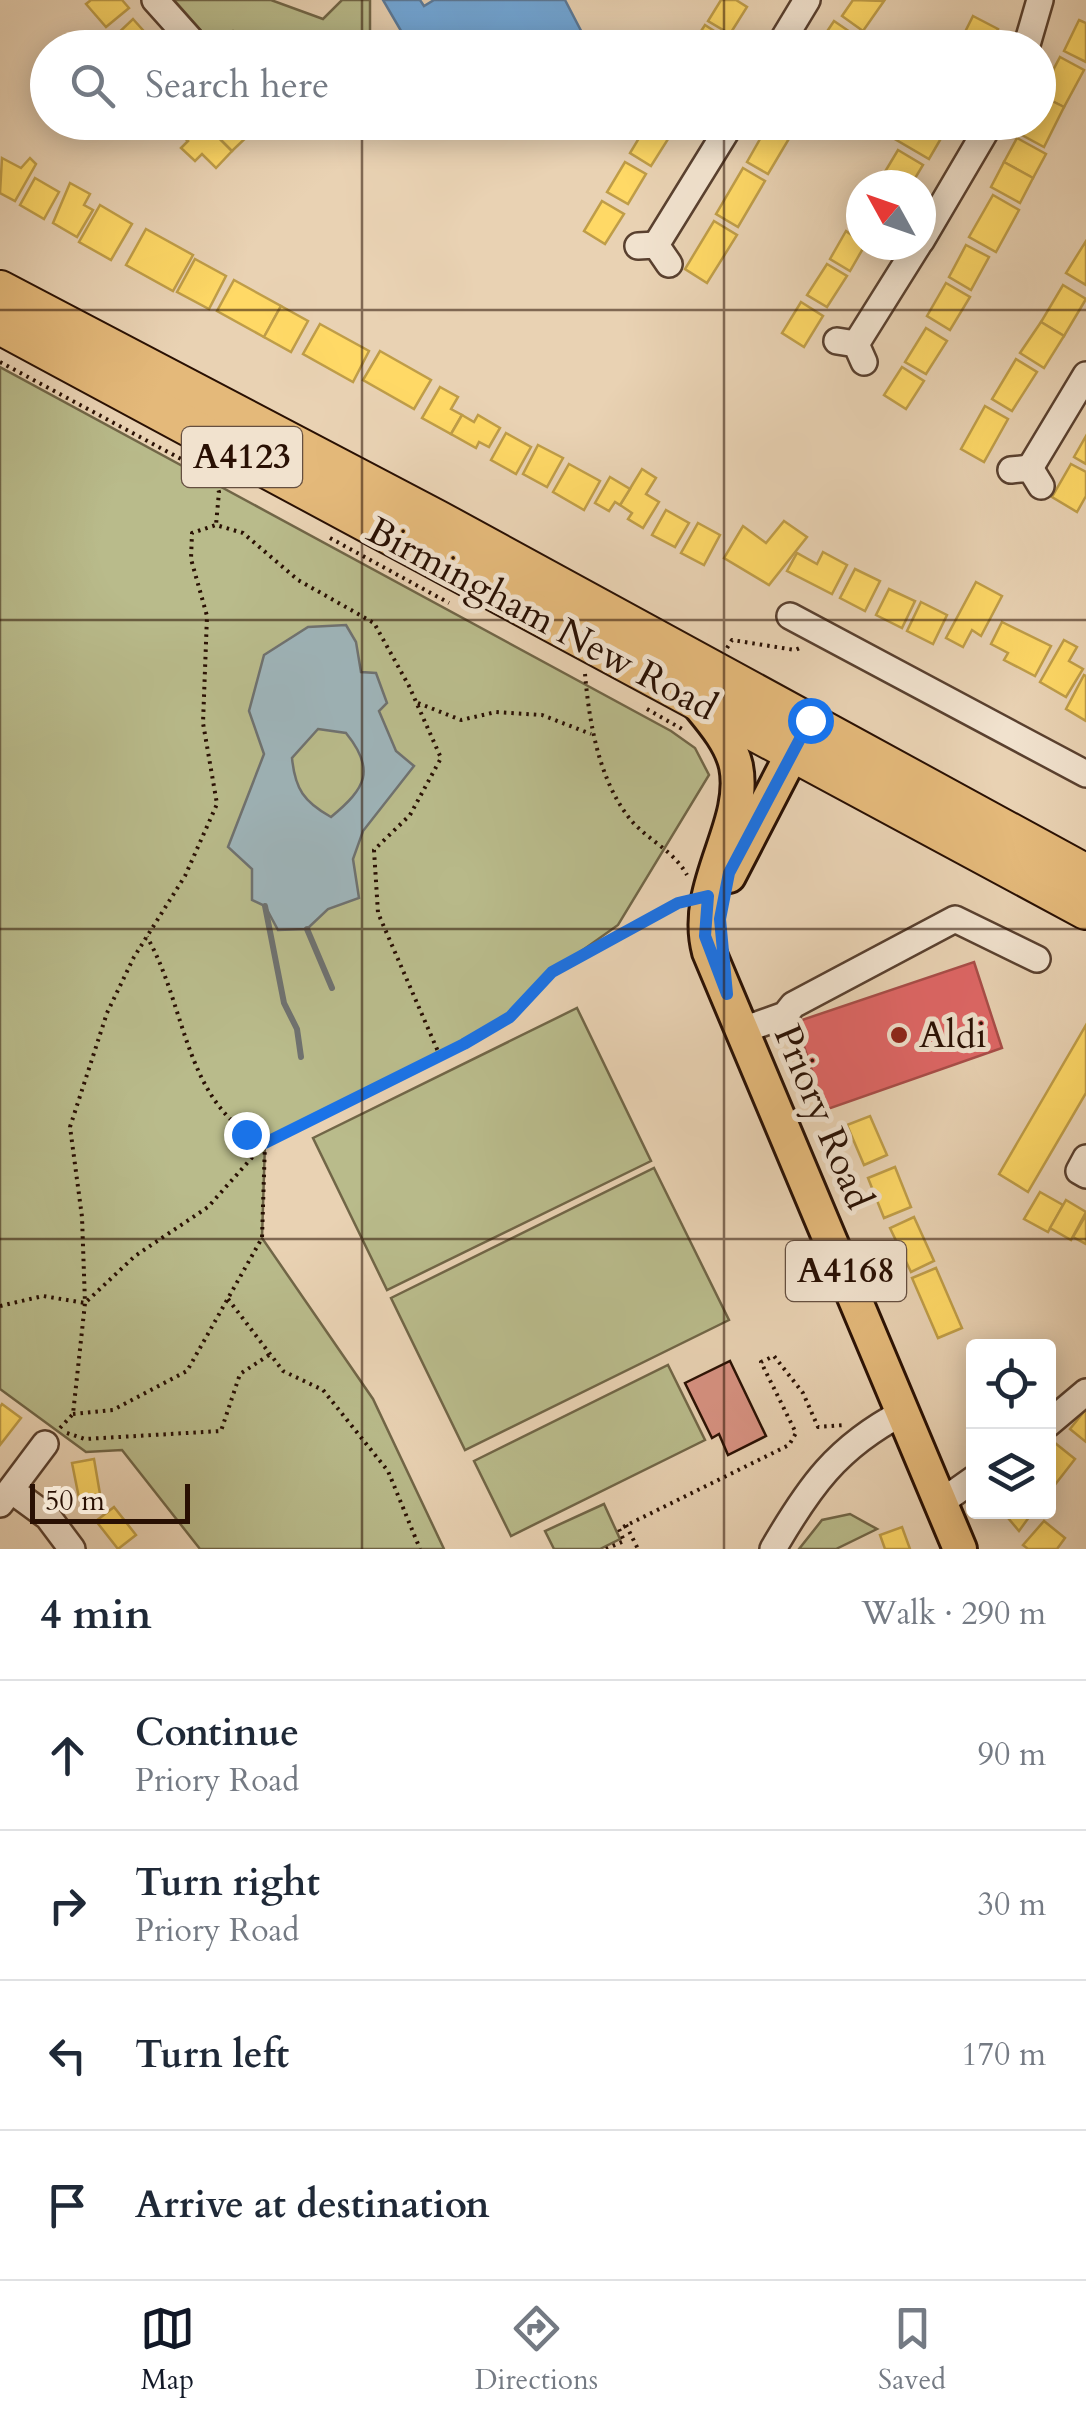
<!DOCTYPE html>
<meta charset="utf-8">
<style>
body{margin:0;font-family:Cardo,serif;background:#f2f2f3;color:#1f2937}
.controls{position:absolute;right:30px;bottom:30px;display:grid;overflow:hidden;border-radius:10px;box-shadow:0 5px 25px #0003}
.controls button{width:90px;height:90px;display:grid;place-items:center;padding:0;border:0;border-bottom:2px solid #e0e1e3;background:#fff;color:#1f2937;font:50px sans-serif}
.compass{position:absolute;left:846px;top:170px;width:90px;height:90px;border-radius:50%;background:#fff;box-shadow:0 5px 25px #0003;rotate:310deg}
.scale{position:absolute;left:30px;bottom:25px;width:160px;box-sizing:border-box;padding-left:10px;border:5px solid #291003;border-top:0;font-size:28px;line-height:35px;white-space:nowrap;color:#291003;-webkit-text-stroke:8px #f1e2ce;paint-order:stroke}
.stop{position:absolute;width:30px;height:30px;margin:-22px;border:8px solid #1a73e8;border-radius:50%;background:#fff}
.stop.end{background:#1a73e8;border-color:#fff;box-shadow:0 2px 10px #0008}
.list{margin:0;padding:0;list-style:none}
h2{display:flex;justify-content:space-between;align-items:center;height:130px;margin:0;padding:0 40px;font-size:42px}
h2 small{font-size:32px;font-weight:400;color:#747a83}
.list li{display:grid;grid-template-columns:65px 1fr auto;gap:30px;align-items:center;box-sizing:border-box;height:150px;padding:0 40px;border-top:2px solid #e0e1e3}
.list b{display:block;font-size:38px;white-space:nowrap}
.list p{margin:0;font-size:32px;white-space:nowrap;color:#747a83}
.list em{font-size:32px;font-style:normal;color:#747a83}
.icon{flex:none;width:55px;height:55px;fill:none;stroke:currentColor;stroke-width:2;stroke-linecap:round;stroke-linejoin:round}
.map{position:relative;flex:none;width:1086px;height:1549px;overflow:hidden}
.search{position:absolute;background:#fff;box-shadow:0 5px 25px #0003;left:30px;right:30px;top:30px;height:110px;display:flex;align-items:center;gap:25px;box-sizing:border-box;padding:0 35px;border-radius:55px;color:#747a83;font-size:38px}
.sheet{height:730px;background:#fff}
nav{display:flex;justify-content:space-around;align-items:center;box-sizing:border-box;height:140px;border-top:2px solid #e0e1e3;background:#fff;font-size:28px;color:#747a83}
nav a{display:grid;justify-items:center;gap:5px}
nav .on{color:#111827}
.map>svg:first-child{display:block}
</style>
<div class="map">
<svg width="1086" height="1549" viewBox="0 0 1086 1549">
<rect width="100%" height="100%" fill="#e9d2b3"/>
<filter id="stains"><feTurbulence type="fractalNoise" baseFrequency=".002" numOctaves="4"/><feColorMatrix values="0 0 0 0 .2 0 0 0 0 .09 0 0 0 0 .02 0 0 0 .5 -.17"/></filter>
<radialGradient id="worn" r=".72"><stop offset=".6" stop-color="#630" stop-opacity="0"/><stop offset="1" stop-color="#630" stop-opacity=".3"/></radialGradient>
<!-- green -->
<g fill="#b9bb8b" stroke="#716647" stroke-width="2.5">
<path d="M174 0H271L323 19 342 0H370V47H255L233 31 213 44Z"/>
<path d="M0 367 671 731 695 748 709 775 618 925 552 972 510 1017 464 1045 265 1143 262 1238 373 1399 444 1549H200L122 1450 86 1452 0 1389Z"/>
<path d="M577 1008 651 1161 387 1290 313 1138Z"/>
<path d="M654 1168 729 1320 465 1450 391 1298Z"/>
<path d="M668 1365 705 1440 511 1536 474 1461Z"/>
<path d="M604 1504 620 1539 600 1549H554L545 1531Z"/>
<path d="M850 1514 877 1529 836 1549H799L822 1520Z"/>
</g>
<!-- water -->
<path fill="#9eb4b9" stroke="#6f7270" stroke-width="2.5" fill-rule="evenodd" d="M346 625 356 642 361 672 376 673 387 703 379 711 396 751 414 766 363 831 353 859 359 898 328 909 307 929 278 930 265 906 252 900V869L228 847 264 754 249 711 264 655 308 627ZM318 729 346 733C376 770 366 788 331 817 304 802 295 789 292 758Z"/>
<!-- homes -->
<g fill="#ffd966" stroke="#bf9d48" stroke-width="2.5">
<path d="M91 0H122L129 8 106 27 86 4Z"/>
<path d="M721 0H736L747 7 730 34 708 21Z"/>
<path d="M853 0 884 1 863 31 842 16Z"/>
<path d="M973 16 998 29 989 48H957Z"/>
<path d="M133 19 159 48H124L114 37Z"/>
<path d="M1079 20 1086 23V62L1064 51Z"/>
<path d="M834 21 859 38 853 48H816Z"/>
<path d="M705 25 728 40 723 48H690Z"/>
<path d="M1060 57 1084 70 1064 107 1040 95Z"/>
<path d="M1040 95 1064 107 1044 147 1020 134 1026 122H1038Z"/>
<path d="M198 122H203L232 151 216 168 202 154 195 161 181 148 188 141 183 137Z"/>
<path d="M212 122H244L253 131 232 151 217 136 221 132Z"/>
<path d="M915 122 943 135 929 159 893 138 900 125 910 131Z"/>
<path d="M920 122H950L943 135Z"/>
<path d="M648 123 670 136 651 166 630 153Z"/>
<path d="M768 125 790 137 768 174 747 162Z"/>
<path d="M1017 138 1046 154 1033 178 1004 162Z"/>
<path d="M898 150 923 165 911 185H877Z"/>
<path d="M2 158 21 168 30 158 36 164 15 201 0 193Z"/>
<path d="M625 162 646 174 628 204 607 192Z"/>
<path d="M1004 162 1033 178 1020 203 991 187Z"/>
<path d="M743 168 765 181 738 227 716 214Z"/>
<path d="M35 178 59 192 44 219 20 205Z"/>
<path d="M70 183 90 194 84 205 93 210 77 237 53 223Z"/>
<path d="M993 195 1019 210 996 252 969 237Z"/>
<path d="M602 201 624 214 605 244 584 231Z"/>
<path d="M100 205 132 224 111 260 79 242Z"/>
<path d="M861 207V233L849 225Z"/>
<path d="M714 221 737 235 707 283 685 269Z"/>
<path d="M146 229 193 255 173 291 126 265Z"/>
<path d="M846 231 865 245 850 271 830 259Z"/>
<path d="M1086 241V285L1066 273Z"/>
<path d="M966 245 989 257 971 290 949 277Z"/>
<path d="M195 259 226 276 209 309 177 292Z"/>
<path d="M827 264 847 276 827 307 807 295Z"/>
<path d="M234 280 281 306 264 337 217 311Z"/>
<path d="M946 283 970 297 950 330 927 316Z"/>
<path d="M1063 285 1086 299 1064 336 1041 322Z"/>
<path d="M801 302 823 316 804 347 782 333Z"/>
<path d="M281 306 308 321 291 352 264 337Z"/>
<path d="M1041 322 1064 336 1044 368 1020 353Z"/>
<path d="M320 324 369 351 353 382 303 354Z"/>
<path d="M926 328 947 341 926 374 905 362Z"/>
<path d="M380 351 431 380 414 409 363 380Z"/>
<path d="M1016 359 1037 372 1012 411 992 399Z"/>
<path d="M902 367 924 381 906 409 884 395Z"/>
<path d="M440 387 458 397 451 409 462 415 451 434 422 418Z"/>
<path d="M985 406 1008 419 984 462 961 449Z"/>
<path d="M462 415 474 422 478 415 500 428 489 447 479 442 476 448 451 434Z"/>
<path d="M506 433 531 447 516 474 491 460Z"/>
<path d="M1086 436V464L1074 457Z"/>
<path d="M538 445 563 458 547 487 523 474Z"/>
<path d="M569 464 600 481 584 510 553 492Z"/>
<path d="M1071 464 1086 472V496L1077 512 1052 497Z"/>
<path d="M642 469 656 478 646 494 659 502 643 528 628 519 632 513 620 505Z"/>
<path d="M610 477 630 489 620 505 615 502 609 511 595 503Z"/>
<path d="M666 510 689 523 675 547 652 535Z"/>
<path d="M784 521 807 537 769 585 724 558 743 526 766 543Z"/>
<path d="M698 523 720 535 704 565 681 553Z"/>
<path d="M823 552 847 565 832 594 787 571 797 553 817 564Z"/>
<path d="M855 569 880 581 865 611 840 598Z"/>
<path d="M976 582 1002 596 981 636 972 630 963 647 946 638Z"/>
<path d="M889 589 915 601 902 628 876 615Z"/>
<path d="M921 602 947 615 933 644 907 631Z"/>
<path d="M1002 622 1051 646 1035 676 1004 660 1008 653 991 644Z"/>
<path d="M1064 640 1077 647 1069 661 1083 669 1066 697 1040 682Z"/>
<path d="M1084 675 1086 676V721L1066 709Z"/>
<path d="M1086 1025V1093L1028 1192 999 1174Z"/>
<path d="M870 1116 887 1155 864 1165 847 1125Z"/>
<path d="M895 1167 911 1207 884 1218 868 1178Z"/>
<path d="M1040 1192 1063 1205 1048 1232 1024 1219Z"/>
<path d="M1066 1200 1086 1212 1071 1240 1050 1228Z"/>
<path d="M1086 1215V1244L1073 1237Z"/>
<path d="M914 1217 934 1261 911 1272 890 1228Z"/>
<path d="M936 1268 962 1328 938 1338 912 1278Z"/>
<path d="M2 1404 21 1418 0 1445V1407Z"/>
<path d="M1086 1409V1442L1070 1429Z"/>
<path d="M1050 1439 1075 1459 1054 1486 1048 1481Z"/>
<path d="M94 1459 100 1494 79 1498 72 1463Z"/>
<path d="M114 1507 136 1535 118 1549 96 1521Z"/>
<path d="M1003 1512H1030L1032 1513 1019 1531Z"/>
<path d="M1044 1521 1065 1538 1057 1549H1028L1023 1545Z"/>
<path d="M902 1527 910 1549H885L880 1535Z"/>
</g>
<!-- shops -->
<path fill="#e06666" stroke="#a94c48" stroke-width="2.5" d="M974 962 1002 1048 825 1110 796 1022Z"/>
<!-- schools -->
<path fill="#6fa8dc" stroke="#5a7a9b" stroke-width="2.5" d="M383 0H420L424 6 434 0H565L590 48H535L532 43 525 48H411Z"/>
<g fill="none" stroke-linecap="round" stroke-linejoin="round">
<!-- stream -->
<g stroke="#6f7270" stroke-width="6">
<path d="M265 906 284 1003 297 1029 301 1057"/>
<path d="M307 929 332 988"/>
</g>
</g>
<!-- building -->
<path fill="#d89282" stroke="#291003" stroke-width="2.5" d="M730 1361 766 1436 728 1455 719 1434 712 1438 685 1383Z"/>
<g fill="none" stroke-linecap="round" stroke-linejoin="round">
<defs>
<g id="minor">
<path d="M155 0 198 48"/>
<path d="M778 48 807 0"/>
<path d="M1026 48 1040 0"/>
<path d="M921 241 991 122"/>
<path d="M656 245 732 122"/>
<path d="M638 246 656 245 669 264"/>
<path d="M837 341 856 344 864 362"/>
<path d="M856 344 918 245"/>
<path d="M1030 468 1086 375"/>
<path d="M1011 470 1030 468 1041 486"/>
<path d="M790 616 1086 774"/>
<path d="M743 1030 785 1015 793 1005 955 919 1037 959"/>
<path d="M1086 1158 1079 1171 1086 1175"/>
<path d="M1048 1424 1086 1392"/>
<path d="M11 1490 48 1517 72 1549"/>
<path d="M940 1503 974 1479"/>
<path d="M0 1504 45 1444"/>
<path d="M773 1549C809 1487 837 1447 902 1413"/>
</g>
<g id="major">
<path d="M699 705C713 722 731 743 736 766 748 826 691 885 709 952L960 1549"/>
<path d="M729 876 805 729"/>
</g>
<g id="highway">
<path d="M0 290 436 519 1086 874"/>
<path d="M0 325 1086 910"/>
</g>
</defs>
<!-- minor casing -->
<use href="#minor" stroke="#59402f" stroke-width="30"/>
<!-- major casing -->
<use href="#major" stroke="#291003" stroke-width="38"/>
<!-- highway casing -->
<use href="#highway" stroke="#291003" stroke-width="42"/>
<!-- path -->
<g stroke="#291003" stroke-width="4" stroke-dasharray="2.5 5" stroke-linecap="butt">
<path d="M0 362 224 482"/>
<path d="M214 476 219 492 216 525"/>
<path d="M330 538 449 603"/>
<path d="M727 648 732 640 795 650 802 647"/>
<path d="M585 674C589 720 598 776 627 815 644 839 672 848 687 875"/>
<path d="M418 703 461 720 496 712 542 715 591 734"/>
<path d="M647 709 682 729"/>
<path d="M228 1299 283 1371 323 1390 388 1471 420 1549"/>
<path d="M0 1306 43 1296 85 1303 135 1256 208 1207 265 1143 464 1045 510 1017 552 972 679 903"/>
<path d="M73 1414 113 1410 187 1371 262 1238 265 1143C184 1106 187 1006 147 937"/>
<path d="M60 1428 73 1414 85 1303 82 1217 70 1127 107 1013 134 957 185 876 217 804 203 723 207 616 191 559 192 533 216 525 243 533 298 580 374 623 409 686 441 758 410 815 374 850 378 913 440 1056"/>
<path d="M67 1433 85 1439 221 1431 240 1374 269 1355"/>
<path d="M626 1525 638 1549"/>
<path d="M606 1549 624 1541 619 1529 789 1445 796 1433 761 1362 774 1356 803 1393 818 1427 844 1425"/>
</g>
<!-- minor -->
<use href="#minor" stroke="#f1e2ce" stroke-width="25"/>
<!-- major -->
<use href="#major" stroke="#e4b97a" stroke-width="32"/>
<!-- highway -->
<use href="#highway" stroke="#e4b97a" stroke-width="38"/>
</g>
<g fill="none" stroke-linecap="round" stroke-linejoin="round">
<!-- route -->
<path stroke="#1a73e8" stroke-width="12" d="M246 1134 265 1143 464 1044 510 1017 552 972 678 903 708 896 705 936 727 994 720 919 729 873 810 720"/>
</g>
<!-- grid -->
<path fill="none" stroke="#291003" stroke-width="2.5" stroke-opacity="0.55" d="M362 0V48M724 0V48M362 122V1549M724 122V1549M0 310H1086M0 620H1086M0 929H1086M0 1239H1086"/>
<!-- markers -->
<circle fill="#8f2418" stroke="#f1e2ce" stroke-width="4" cx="899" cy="1035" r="10"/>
<g text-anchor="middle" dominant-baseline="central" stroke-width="10" stroke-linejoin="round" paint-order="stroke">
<!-- shield labels -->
<g fill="#f1e2ce" stroke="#654f40" stroke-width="2.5">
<rect x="182" y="427" width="120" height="60" rx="8"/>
<rect x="786" y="1241" width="120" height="60" rx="8"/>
</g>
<g font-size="35" font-weight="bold" fill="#291003">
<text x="242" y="457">A4123</text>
<text x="846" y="1271">A4168</text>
</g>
<!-- street labels -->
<g font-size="38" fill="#291003" stroke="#f1e2ce">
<text transform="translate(542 619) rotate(28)">Birmingham New Road</text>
<text transform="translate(823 1117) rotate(67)">Priory Road</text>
</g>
<!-- poi labels -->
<g font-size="38" fill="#291003" stroke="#f1e2ce" text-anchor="start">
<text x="919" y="1035">Aldi</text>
</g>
</g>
<rect width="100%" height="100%" filter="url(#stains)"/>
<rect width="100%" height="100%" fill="url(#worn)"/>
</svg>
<div class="controls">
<button><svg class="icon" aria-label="locate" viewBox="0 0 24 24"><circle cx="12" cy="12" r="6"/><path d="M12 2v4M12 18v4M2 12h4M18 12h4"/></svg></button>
<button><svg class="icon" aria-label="layers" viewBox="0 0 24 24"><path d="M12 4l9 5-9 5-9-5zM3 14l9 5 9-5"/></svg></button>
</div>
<svg class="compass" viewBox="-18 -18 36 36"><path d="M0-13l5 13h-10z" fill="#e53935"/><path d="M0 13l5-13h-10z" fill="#747a83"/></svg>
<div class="scale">50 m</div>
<div class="stop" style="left:810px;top:720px"></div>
<div class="stop end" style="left:246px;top:1134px"></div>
<div class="search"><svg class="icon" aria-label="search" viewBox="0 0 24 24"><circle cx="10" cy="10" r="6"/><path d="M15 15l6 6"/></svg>Search here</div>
</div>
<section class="sheet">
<h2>4 min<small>Walk · 290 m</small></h2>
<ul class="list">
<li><svg class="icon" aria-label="ahead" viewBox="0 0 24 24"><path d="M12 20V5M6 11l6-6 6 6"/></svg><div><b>Continue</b><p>Priory Road</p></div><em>90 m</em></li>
<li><svg class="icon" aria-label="right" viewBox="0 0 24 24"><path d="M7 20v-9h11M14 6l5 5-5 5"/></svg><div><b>Turn right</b><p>Priory Road</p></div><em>30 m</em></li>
<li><svg class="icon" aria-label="left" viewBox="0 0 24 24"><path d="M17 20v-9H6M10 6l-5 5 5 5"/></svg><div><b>Turn left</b></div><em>170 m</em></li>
<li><svg class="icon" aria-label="arrive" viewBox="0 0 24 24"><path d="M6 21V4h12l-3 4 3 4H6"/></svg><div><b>Arrive at destination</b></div></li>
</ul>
</section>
<nav>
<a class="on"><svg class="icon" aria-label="map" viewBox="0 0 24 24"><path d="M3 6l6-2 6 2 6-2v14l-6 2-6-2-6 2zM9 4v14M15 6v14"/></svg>Map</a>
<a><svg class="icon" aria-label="directions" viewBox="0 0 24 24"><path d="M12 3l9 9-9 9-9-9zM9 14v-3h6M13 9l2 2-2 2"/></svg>Directions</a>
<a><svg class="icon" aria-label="saved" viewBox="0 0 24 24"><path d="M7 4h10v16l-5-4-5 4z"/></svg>Saved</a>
</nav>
